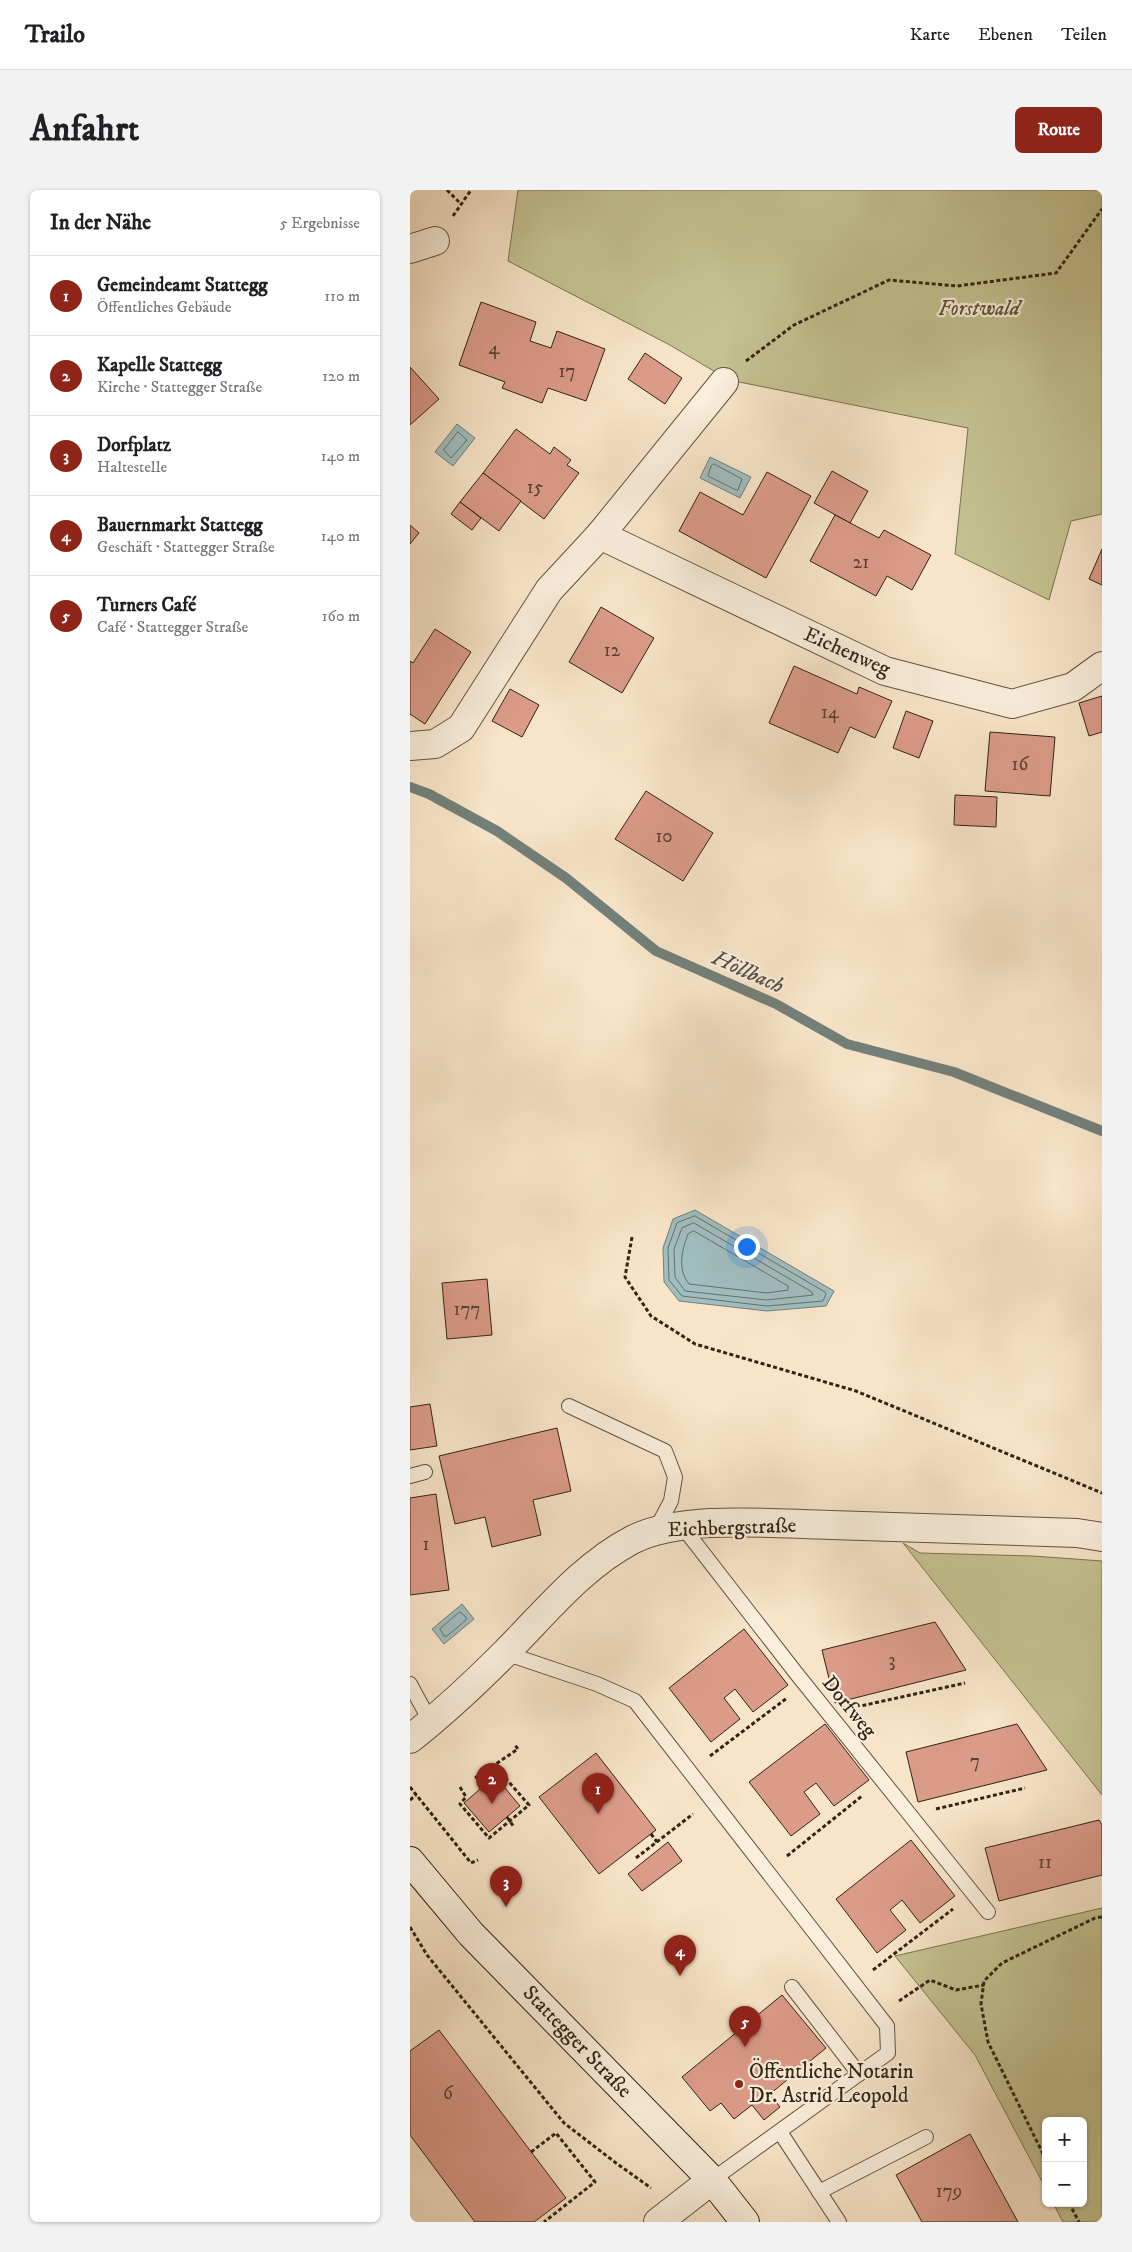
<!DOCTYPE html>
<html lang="de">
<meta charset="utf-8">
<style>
body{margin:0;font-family:"IM FELL DW Pica",serif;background:#f2f2f2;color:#202124}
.controls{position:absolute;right:15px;bottom:15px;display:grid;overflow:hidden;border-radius:8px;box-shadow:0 1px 4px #0004}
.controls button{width:45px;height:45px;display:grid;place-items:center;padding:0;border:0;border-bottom:1px solid #e0e0e0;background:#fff;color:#202124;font:25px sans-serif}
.you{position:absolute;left:336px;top:1056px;width:18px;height:18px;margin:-12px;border:4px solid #fff;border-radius:50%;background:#1a73e8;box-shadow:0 0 0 8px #1a73e833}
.badge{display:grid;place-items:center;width:32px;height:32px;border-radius:50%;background:#8f2418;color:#fff;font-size:16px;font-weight:700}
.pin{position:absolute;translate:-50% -41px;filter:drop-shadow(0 1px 2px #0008)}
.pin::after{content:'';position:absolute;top:26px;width:18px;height:15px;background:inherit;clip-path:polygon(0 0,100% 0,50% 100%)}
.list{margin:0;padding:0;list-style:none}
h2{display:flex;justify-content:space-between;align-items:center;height:65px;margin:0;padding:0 20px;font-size:21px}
h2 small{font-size:16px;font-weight:400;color:#757577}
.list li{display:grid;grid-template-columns:32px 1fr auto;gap:15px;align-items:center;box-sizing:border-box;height:80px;padding:0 20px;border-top:1px solid #e0e0e0}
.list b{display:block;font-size:19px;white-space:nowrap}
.list p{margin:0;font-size:16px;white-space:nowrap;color:#757577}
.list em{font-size:16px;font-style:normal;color:#757577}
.map{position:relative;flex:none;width:692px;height:2032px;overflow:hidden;border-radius:8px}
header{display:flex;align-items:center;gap:30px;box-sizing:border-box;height:70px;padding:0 25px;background:#fff;border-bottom:1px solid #e0e0e0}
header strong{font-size:24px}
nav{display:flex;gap:28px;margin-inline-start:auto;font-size:18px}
.intro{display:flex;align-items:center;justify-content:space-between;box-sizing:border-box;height:120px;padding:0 30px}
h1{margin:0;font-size:35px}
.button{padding:12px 22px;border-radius:8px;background:#8f2418;color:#fff;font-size:18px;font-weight:700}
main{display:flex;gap:30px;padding:0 30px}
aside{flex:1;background:#fff;border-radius:8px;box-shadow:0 1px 4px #0004}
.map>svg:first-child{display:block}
</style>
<header>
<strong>Trailo</strong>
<nav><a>Karte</a><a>Ebenen</a><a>Teilen</a></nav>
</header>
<div class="intro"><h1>Anfahrt</h1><a class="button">Route</a></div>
<main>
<aside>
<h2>In der Nähe<small>5 Ergebnisse</small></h2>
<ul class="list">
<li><span class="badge">1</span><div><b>Gemeindeamt Stattegg</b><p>Öffentliches Gebäude</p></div><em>110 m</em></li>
<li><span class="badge">2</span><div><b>Kapelle Stattegg</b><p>Kirche · Stattegger Straße</p></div><em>120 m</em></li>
<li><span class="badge">3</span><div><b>Dorfplatz</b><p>Haltestelle</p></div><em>140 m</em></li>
<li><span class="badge">4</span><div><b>Bauernmarkt Stattegg</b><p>Geschäft · Stattegger Straße</p></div><em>140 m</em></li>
<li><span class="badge">5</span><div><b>Turners Café</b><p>Café · Stattegger Straße</p></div><em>160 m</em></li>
</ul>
</aside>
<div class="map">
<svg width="692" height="2032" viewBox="0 0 692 2032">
<rect width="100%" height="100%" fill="#f8e5c9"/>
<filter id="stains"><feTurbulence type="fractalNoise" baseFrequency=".004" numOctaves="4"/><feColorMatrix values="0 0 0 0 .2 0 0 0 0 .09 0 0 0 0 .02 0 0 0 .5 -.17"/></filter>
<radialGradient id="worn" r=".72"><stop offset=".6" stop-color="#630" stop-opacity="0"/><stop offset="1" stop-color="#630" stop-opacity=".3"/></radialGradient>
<!-- green -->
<g fill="#c4c291" stroke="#7a7352">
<path d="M108 0H692V324L661 331 639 410 545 364 558 238 319 190 258 154 98 71Z"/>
<path d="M493 1353 510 1363 623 1366 692 1371V1605Z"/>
<path d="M692 1718V2032H653L643 2013H673V1931H636V1999L565 1865 485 1766Z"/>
</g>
<!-- water -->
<g fill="#a0bdbf" stroke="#73807a">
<path d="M47 234 65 248 43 276 25 262Z"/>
<path d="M300 267 341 287 330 308 290 288Z"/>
<path d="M285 1020 424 1101 416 1116 357 1121 269 1111 254 1092 253 1058 263 1029Z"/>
<path d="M52 1414 64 1429 34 1454 22 1439Z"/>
</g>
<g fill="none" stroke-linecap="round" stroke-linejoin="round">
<!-- shore -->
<g stroke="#687069" stroke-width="1">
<path d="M48 242 57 250 41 268 34 260Z"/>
<path d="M304 274 332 289 328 300H326L298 286 301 276Z"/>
<path d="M285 1026 415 1102 416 1104 413 1111 357 1116 272 1106 259 1090 258 1058 267 1033Z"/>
<path d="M284 1033 402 1102 403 1105 357 1110 275 1101 265 1087 264 1059 272 1038Z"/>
<path d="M284 1041 378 1096V1100L357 1103 279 1094C267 1079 272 1060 278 1044Z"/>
<path d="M50 1422 56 1427V1430L37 1446H34L30 1439Z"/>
</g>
<!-- stream -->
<path stroke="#73807a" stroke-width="10" d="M0 597 19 604 87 641 156 688 246 761 366 814 437 854 544 882 692 941"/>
</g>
<!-- building -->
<g fill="#db9b89" stroke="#302413">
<path d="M71 112 126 132 120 151 141 158 147 141 195 159 176 211 138 198 132 213 92 198 95 192 49 175Z"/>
<path d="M235 163 272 188 255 214 218 189Z"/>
<path d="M0 177 29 209 0 235Z"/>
<path d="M106 239 140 264 144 257 161 270 157 275 169 283 134 329 73 283Z"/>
<path d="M422 281 458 301 440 333 404 313Z"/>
<path d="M357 282 401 306 356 388 269 341 290 302 333 325Z"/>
<path d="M73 283 111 311 89 341 50 312Z"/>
<path d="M50 312 71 328 62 340 41 324Z"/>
<path d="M425 325 469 348 474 340 521 365 502 400 477 386 466 406 400 371Z"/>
<path d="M0 335 9 343 0 354Z"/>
<path d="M692 359V395L679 389Z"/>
<path d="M191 417 244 448 212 503 159 472Z"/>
<path d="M25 439 61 462 15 534 0 524V471L3 473Z"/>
<path d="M384 476 447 504 449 497 482 511 465 548 440 537 428 563 359 533Z"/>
<path d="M100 499 129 515 112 547 82 531Z"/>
<path d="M692 506V542L679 546 669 513Z"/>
<path d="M496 521 523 531 509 568 483 558Z"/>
<path d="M580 542 645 547 640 606 575 601Z"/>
<path d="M236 601 303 643 273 691 205 649Z"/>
<path d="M545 605 587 607 586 637 544 635Z"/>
<path d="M77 1089 82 1145 37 1149 32 1093Z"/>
<path d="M20 1214 27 1256 0 1260V1217Z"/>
<path d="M147 1238 161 1301 123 1310 131 1345 82 1357 75 1327 45 1334 29 1266Z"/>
<path d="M26 1304 39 1400 0 1405V1308Z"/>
<path d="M525 1432 556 1480 425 1513 412 1460Z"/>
<path d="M334 1439 378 1495 343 1522 325 1499 314 1508 330 1529 301 1552 259 1498Z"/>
<path d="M415 1534 459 1590 424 1616 406 1593 394 1602 410 1624 381 1646 339 1592Z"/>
<path d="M607 1534 637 1580 508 1612 496 1562Z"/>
<path d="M186 1563 246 1640 189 1684 129 1607Z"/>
<path d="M85 1586 110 1616 79 1642 54 1613Z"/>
<path d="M689 1630 692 1635V1685L589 1711 575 1658Z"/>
<path d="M501 1650 545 1706 510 1733 492 1710 480 1720 496 1740 467 1763 426 1709Z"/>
<path d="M258 1652 272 1671 232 1701 218 1684Z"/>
<path d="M372 1805 416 1858 360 1904 370 1917 354 1930 342 1915 324 1929 311 1913 300 1921 272 1887Z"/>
<path d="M29 1840 156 2008 124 2032H65L0 1945V1861Z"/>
<path d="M560 1944 608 2032H512L486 1985Z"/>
</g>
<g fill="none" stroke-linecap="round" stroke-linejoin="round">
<defs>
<g id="service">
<path d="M159 1216 255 1261 265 1287 261 1311 245 1341"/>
<path d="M0 1286 15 1282"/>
<path d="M272 1336 386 1483 578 1722"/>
<path d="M95 1463 187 1494 225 1511 477 1836 478 1863 302 1990"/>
<path d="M0 1494 21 1533"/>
<path d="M382 1797 449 1884"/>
<path d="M370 1942 429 2032"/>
<path d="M409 2002 516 1947"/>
</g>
<g id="minor">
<path d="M0 59 25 51"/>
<path d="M190 345 475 481 602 514 663 497 692 476"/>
<path d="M0 556 25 554 51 538 139 400 190 345 314 192"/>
<path d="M0 1549C33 1523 65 1493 95 1463 135 1423 171 1377 222 1350 273 1324 364 1334 421 1335 503 1337 585 1340 667 1343L692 1347"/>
<path d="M248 2032 302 1990"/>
</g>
<path id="secondary" d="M0 1671 61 1744 302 1990 335 2032"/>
</defs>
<!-- service casing -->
<use href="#service" stroke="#625440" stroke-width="16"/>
<!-- minor casing -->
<use href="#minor" stroke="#625440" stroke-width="30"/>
<!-- secondary casing -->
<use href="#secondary" stroke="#302413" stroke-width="30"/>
<!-- path -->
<g stroke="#302413" stroke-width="3" stroke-dasharray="4 2.5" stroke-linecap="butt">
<path d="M37 0 51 14"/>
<path d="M43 26 61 0"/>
<path d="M336 171 384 135 479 90 547 96 646 83 692 19"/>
<path d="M222 1047 215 1087 241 1126 285 1154 446 1201 692 1303"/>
<path d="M446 1517 555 1493"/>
<path d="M300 1566 377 1508"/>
<path d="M65 1588 108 1559 104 1554"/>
<path d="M0 1597 61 1673 68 1670"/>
<path d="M50 1597 56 1607 50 1614 79 1648 119 1615 84 1575"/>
<path d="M0 1610 6 1605"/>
<path d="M526 1619 615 1598"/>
<path d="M97 1627 104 1637"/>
<path d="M241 1644 247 1652"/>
<path d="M377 1666 452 1606"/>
<path d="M226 1668 283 1624"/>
<path d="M0 1737 17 1765 154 1933 206 1973 241 1998"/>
<path d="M463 1780 543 1719"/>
<path d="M489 1811 520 1790 546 1800 574 1795"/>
<path d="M121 1962 146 1943 185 1992 134 2032"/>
<path d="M636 1970 578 1852 571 1814 574 1791 592 1773 685 1728 692 1727"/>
<path d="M659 2013 669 2032"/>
</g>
<!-- service -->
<use href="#service" stroke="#faeedc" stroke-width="14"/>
<!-- minor -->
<use href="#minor" stroke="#faeedc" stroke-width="28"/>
<!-- secondary -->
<use href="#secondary" stroke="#faeedc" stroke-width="28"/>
</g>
<!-- markers -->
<circle fill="#8f2418" stroke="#faeedc" stroke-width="2" cx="329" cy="1894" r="5"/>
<g text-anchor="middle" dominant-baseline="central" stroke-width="4.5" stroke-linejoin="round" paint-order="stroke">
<!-- number labels -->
<g font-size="19" fill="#5b4230">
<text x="84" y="158">4</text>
<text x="157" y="181">17</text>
<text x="125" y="297">15</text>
<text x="451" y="372">21</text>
<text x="202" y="460">12</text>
<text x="420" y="522">14</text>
<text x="610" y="574">16</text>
<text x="254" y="646">10</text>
<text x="57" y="1119">177</text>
<text x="16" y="1354">1</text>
<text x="482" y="1470">3</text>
<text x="565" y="1571">7</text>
<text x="635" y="1672">11</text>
<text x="38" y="1903">6</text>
<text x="539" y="2001">179</text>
</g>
<!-- park labels -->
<g font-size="21" font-style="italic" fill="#5c5339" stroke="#faeedc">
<text x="569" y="119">Forstwald</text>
</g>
<!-- street labels -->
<g font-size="21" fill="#302413" stroke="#faeedc">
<text transform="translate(437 462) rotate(24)">Eichenweg</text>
<text transform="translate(322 1338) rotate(-2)">Eichbergstraße</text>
<text transform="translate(439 1517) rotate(51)">Dorfweg</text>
<text transform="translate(167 1852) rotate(46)">Stattegger Straße</text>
</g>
<!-- poi labels -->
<g font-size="21" fill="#302413" stroke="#faeedc" text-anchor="start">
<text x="339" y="1882">Öffentliche Notarin<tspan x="339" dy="24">Dr. Astrid Leopold</tspan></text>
</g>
<!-- water labels -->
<g font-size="22" font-style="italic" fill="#525247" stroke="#faeedc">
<text transform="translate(338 782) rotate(24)">Höllbach</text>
</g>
</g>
<rect width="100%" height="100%" filter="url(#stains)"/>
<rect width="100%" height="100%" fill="url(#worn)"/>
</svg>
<div class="controls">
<button>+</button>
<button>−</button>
</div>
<div class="you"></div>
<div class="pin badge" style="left:188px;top:1624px">1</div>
<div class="pin badge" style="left:82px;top:1614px">2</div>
<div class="pin badge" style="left:96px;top:1717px">3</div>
<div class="pin badge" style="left:270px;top:1786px">4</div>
<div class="pin badge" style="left:335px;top:1857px">5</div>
</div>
</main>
